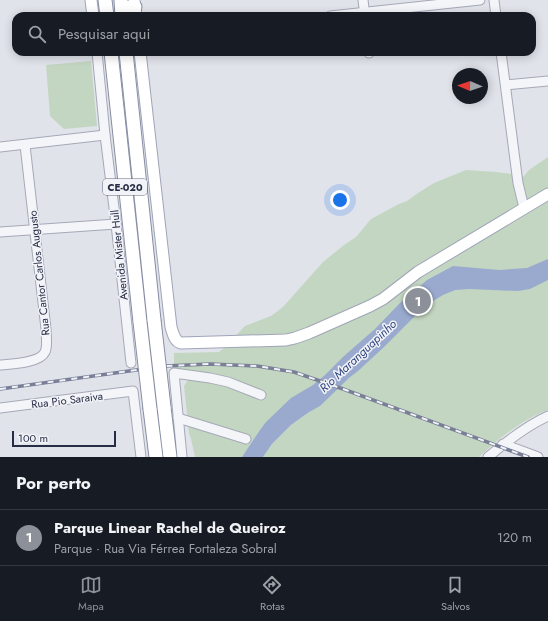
<!DOCTYPE html>
<html lang="pt">
<meta charset="utf-8">
<style>
body{margin:0;font-family:Jost,sans-serif;background:#242831;color:#f1f3f6}
.compass{position:absolute;left:452px;top:68px;width:36px;height:36px;border-radius:50%;background:#171b24;box-shadow:0 2px 10px #0003;rotate:272deg}
.scale{position:absolute;left:12px;bottom:10px;width:104px;box-sizing:border-box;padding-left:4px;border:2px solid #272d44;border-top:0;font-size:11px;line-height:14px;white-space:nowrap;color:#272d44;-webkit-text-stroke:3px #f1f3f8;paint-order:stroke}
.you{position:absolute;left:340px;top:200px;width:14px;height:14px;margin:-10px;border:3px solid #fff;border-radius:50%;background:#1a73e8;box-shadow:0 0 0 6px #1a73e833}
.badge{display:grid;place-items:center;width:26px;height:26px;border-radius:50%;background:#8c9099;color:#fff;font-size:13px;font-weight:700}
.pin{position:absolute;translate:-50% -50%;border:2px solid #fff;box-shadow:0 1px 4px #0006}
.list{margin:0;padding:0;list-style:none}
h2{display:flex;justify-content:space-between;align-items:center;height:52px;margin:0;padding:0 16px;font-size:17px}
h2 small{font-size:13px;font-weight:400;color:#9ea1a6}
.list li{display:grid;grid-template-columns:26px 1fr auto;gap:12px;align-items:center;box-sizing:border-box;height:56px;padding:0 16px;border-top:1px solid #363941}
.list b{display:block;font-size:15px;white-space:nowrap}
.list p{margin:0;font-size:13px;white-space:nowrap;color:#9ea1a6}
.list em{font-size:13px;font-style:normal;color:#9ea1a6}
.icon{flex:none;width:22px;height:22px;fill:none;stroke:currentColor;stroke-width:2;stroke-linecap:round;stroke-linejoin:round}
.map{position:relative;flex:none;width:548px;height:457px;overflow:hidden}
.search{position:absolute;background:#171b24;box-shadow:0 2px 10px #0003;left:12px;right:12px;top:12px;height:44px;display:flex;align-items:center;gap:10px;box-sizing:border-box;padding:0 14px;border-radius:12px;color:#9ea1a6;font-size:15px}
.sheet{height:108px;background:#171b24}
nav{display:flex;justify-content:space-around;align-items:center;box-sizing:border-box;height:56px;border-top:1px solid #363941;background:#171b24;font-size:11px;color:#9ea1a6}
nav a{display:grid;justify-items:center;gap:2px}
nav .on{color:#8c9099}
.map>svg:first-child{display:block}
</style>
<div class="map">
<svg width="548" height="457" viewBox="0 0 548 457">
<rect width="100%" height="100%" fill="#e1e3eb"/>
<!-- green -->
<g fill="#c3d6c1">
<path d="M91 61 97 126 64 129 50 116 46 65Z"/>
<path d="M548 157V410C523 419 498 439 479 457H263L272 444 291 425 305 415 296 411 253 457H195L191 439 189 433 184 386 192 373 174 371V353L219 352 224 348 245 326 271 316 283 307 323 262 344 245 356 237 371 219 399 204 407 201 418 193 434 183 466 170 496 172 520 175 523 177 529 170Z"/>
</g>
<!-- water -->
<path fill="#99aace" d="M548 259V280L530 289 518 291 469 289 455 290 443 295 433 301 414 317 384 347 358 371 350 377 320 406 309 412 291 425 272 444 263 457H242L260 430 266 422 291 398 313 385 325 375 344 356 375 329 399 304 427 280 453 266 499 270 527 268Z"/>
<g fill="none" stroke-linecap="round" stroke-linejoin="round">
<defs>
<g id="minor">
<path d="M363 0 365 16"/>
<path d="M494 0 496 16"/>
<path d="M330 16 480 0"/>
<path d="M97 52 105 135 116 224 131 363"/>
<path d="M369 52V53"/>
<path d="M501 52 518 183 524 208"/>
<path d="M506 85 548 81"/>
<path d="M0 147 105 135"/>
<path d="M0 232 116 224"/>
<path d="M0 365C11 364 40 363 45 352 48 346 46 336 46 329L25 145"/>
<path d="M0 408 133 391 141 457"/>
<path d="M178 418 246 439"/>
<path d="M503 444 538 457"/>
<path d="M182 457 174 373 210 378 228 382 261 395"/>
<path d="M488 457C507 441 526 426 548 416"/>
</g>
<g id="major">
<path d="M91 0 93 16"/>
<path d="M134 0 136 16"/>
<path d="M140 52 171 327C173 333 174 341 181 343L286 340 295 338 309 333 370 306 383 299 418 272 548 194"/>
</g>
<g id="highway">
<path d="M105 0 107 16"/>
<path d="M121 0 122 16"/>
<path d="M122 8 135 7"/>
<path d="M111 52 140 322"/>
<path d="M126 52 154 320"/>
<path d="M164 407 170 457"/>
<path d="M150 409 156 457"/>
</g>
</defs>
<!-- minor casing -->
<use href="#minor" stroke="#a5a9b6" stroke-width="11"/>
<!-- major casing -->
<use href="#major" stroke="#9fa5b8" stroke-width="13"/>
<!-- highway casing -->
<use href="#highway" stroke="#878da3" stroke-width="15"/>
<!-- minor -->
<use href="#minor" stroke="#f4f5f9" stroke-width="9"/>
<!-- major -->
<use href="#major" stroke="#fff" stroke-width="11"/>
<!-- highway -->
<use href="#highway" stroke="#fff" stroke-width="13"/>
<defs>
<path id="rail" d="M0 389 165 366 210 364 257 366 294 372 343 389 528 457"/>
</defs>
<!-- rail casing -->
<use href="#rail" stroke="#797f96" stroke-width="3.5"/>
<!-- rail -->
<use href="#rail" stroke="#f1f3f8" stroke-width="2" stroke-dasharray="6" stroke-linecap="butt"/>
<defs>
<g id="highway-bridge">
<path d="M154 320 164 407"/>
<path d="M140 322 150 409"/>
</g>
</defs>
<!-- highway-bridge casing -->
<use href="#highway-bridge" stroke="#878da3" stroke-width="15" stroke-linecap="butt"/>
<!-- highway-bridge -->
<use href="#highway-bridge" stroke="#fff" stroke-width="13"/>
</g>
<g text-anchor="middle" dominant-baseline="central" stroke-width="3" stroke-linejoin="round" paint-order="stroke">
<!-- shield labels -->
<rect fill="#f1f3f8" stroke="#64687a" stroke-width="1" x="103" y="179" width="44" height="16" rx="3"/>
<g font-size="10" font-weight="bold" fill="#272d44">
<text x="125" y="187">CE-020</text>
</g>
<!-- street labels -->
<g font-size="11" fill="#272d44" stroke="#f1f3f8">
<text transform="translate(119 255) rotate(-96)">Avenida Mister Hull</text>
<text transform="translate(39 273) rotate(-96)">Rua Cantor Carlos Augusto</text>
<text transform="translate(67 400) rotate(-7)">Rua Pio Saraiva</text>
</g>
<!-- water labels -->
<g font-size="12" font-style="italic" fill="#2d447d" stroke="#f1f3f8">
<text transform="translate(358 356) rotate(-43)">Rio Maranguapinho</text>
</g>
</g>
</svg>
<svg class="compass" viewBox="-18 -18 36 36"><path d="M0-13l5 13h-10z" fill="#e53935"/><path d="M0 13l5-13h-10z" fill="#9ea1a6"/></svg>
<div class="scale">100 m</div>
<div class="you"></div>
<div class="pin badge" style="left:418px;top:301px">1</div>
<div class="search"><svg class="icon" aria-label="search" viewBox="0 0 24 24"><circle cx="10" cy="10" r="6"/><path d="M15 15l6 6"/></svg>Pesquisar aqui</div>
</div>
<section class="sheet">
<h2>Por perto<small></small></h2>
<ul class="list">
<li><span class="badge">1</span><div><b>Parque Linear Rachel de Queiroz</b><p>Parque · Rua Via Férrea Fortaleza Sobral</p></div><em>120 m</em></li>
</ul>
</section>
<nav>
<a class="on"><svg class="icon" aria-label="map" viewBox="0 0 24 24"><path d="M3 6l6-2 6 2 6-2v14l-6 2-6-2-6 2zM9 4v14M15 6v14"/></svg>Mapa</a>
<a><svg class="icon" aria-label="directions" viewBox="0 0 24 24"><path d="M12 3l9 9-9 9-9-9zM9 14v-3h6M13 9l2 2-2 2"/></svg>Rotas</a>
<a><svg class="icon" aria-label="saved" viewBox="0 0 24 24"><path d="M7 4h10v16l-5-4-5 4z"/></svg>Salvos</a>
</nav>
